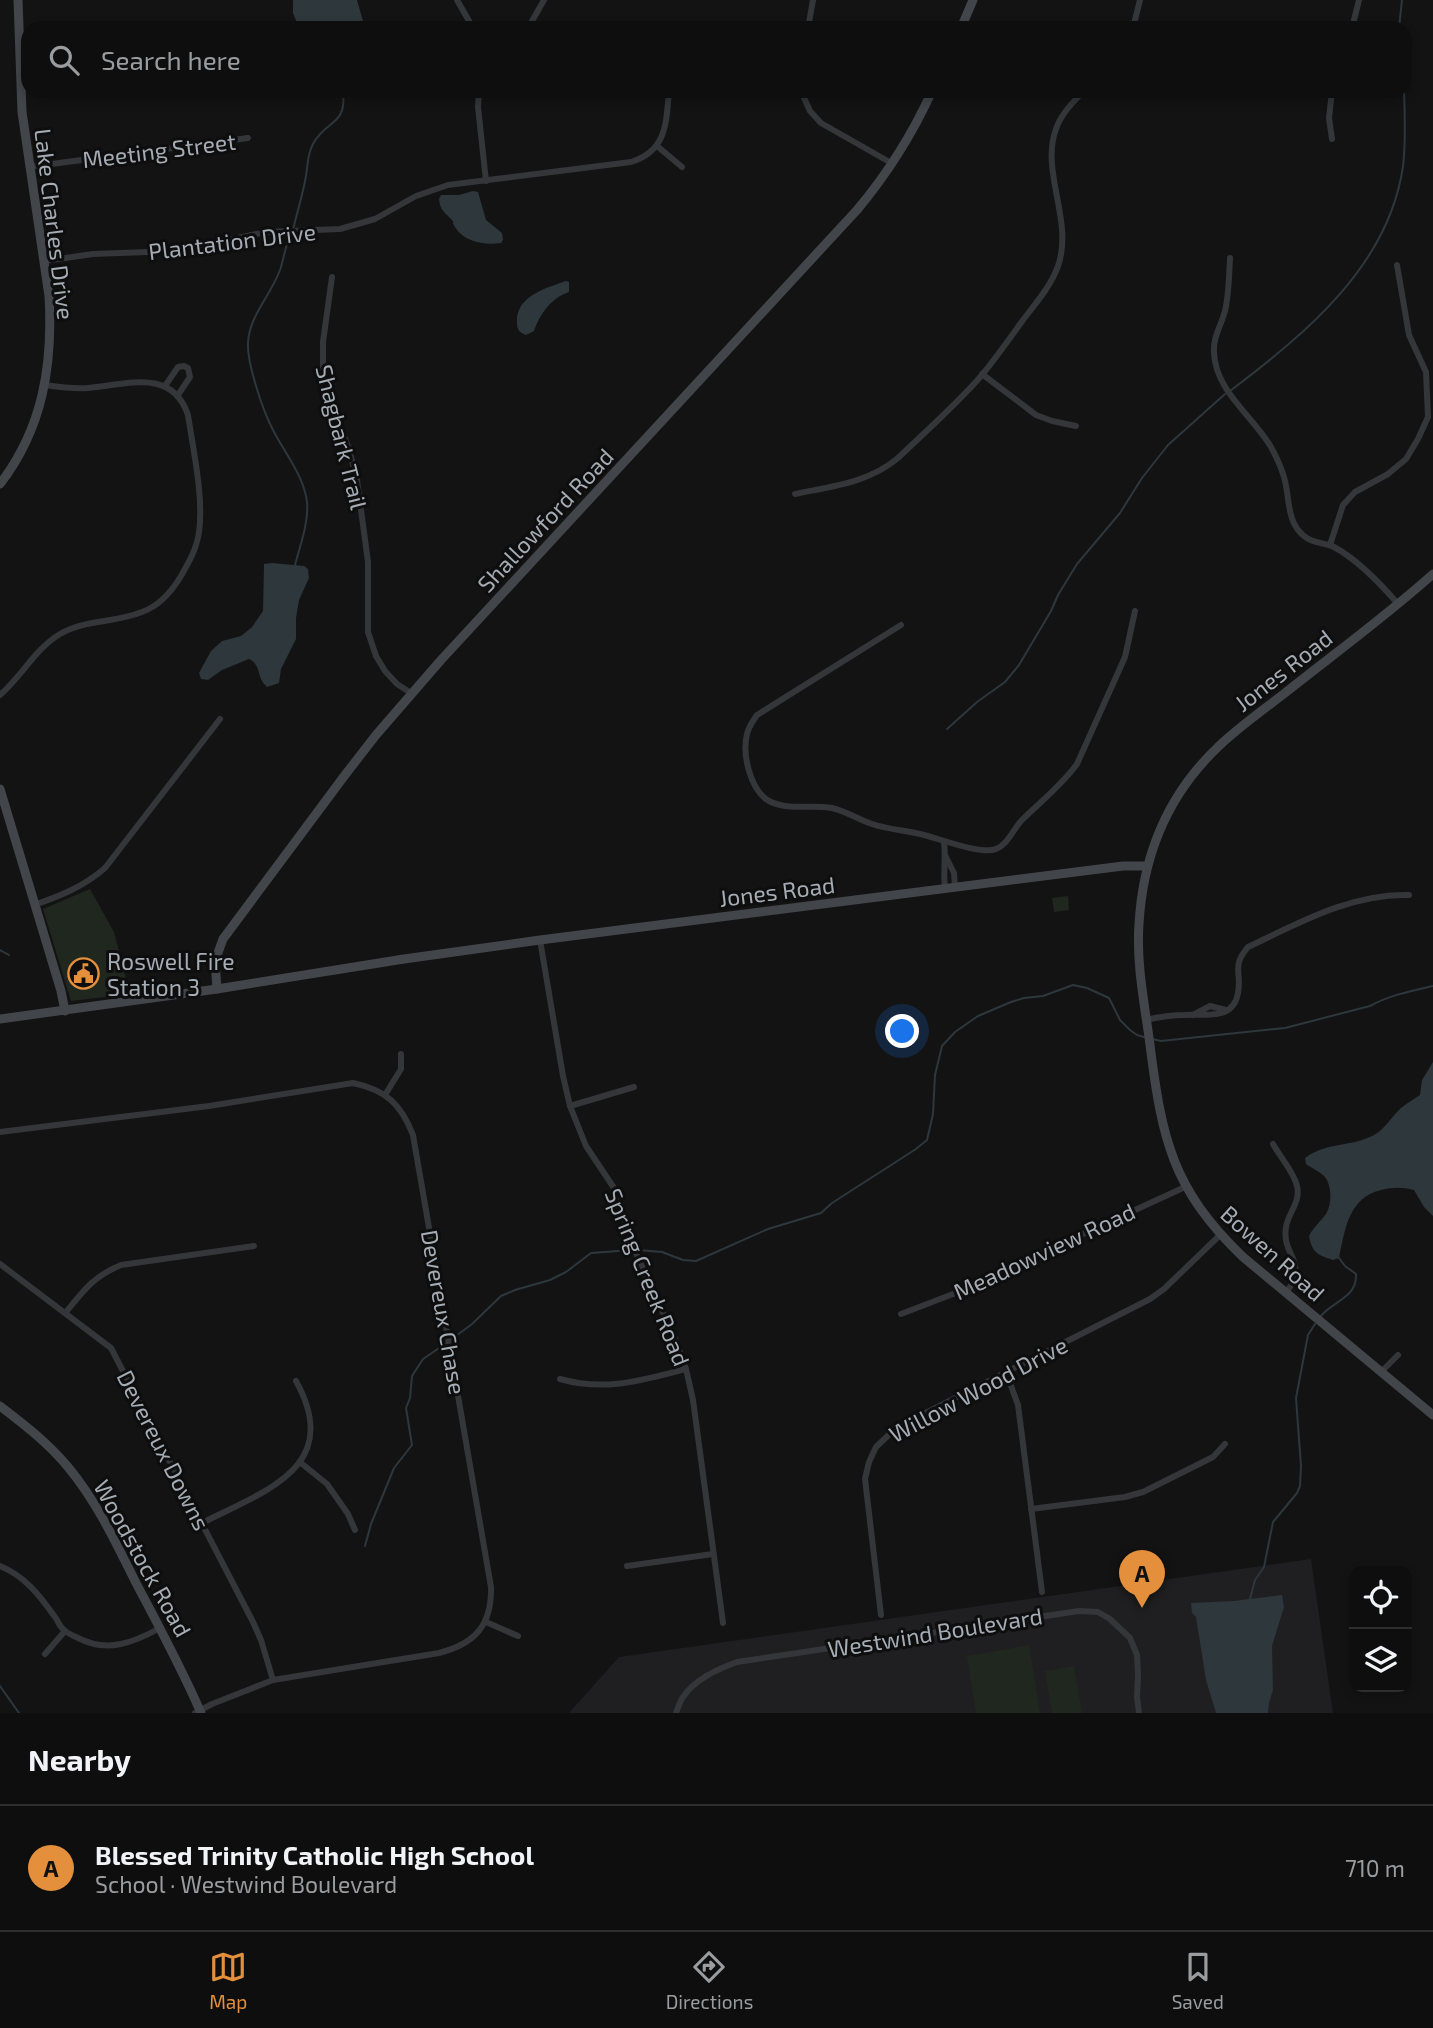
<!DOCTYPE html>
<meta charset="utf-8">
<style>
body{margin:0;font-family:"Exo 2",sans-serif;background:#1c1c1d;color:#f1f3f6}
.controls{position:absolute;right:21px;bottom:21px;display:grid;overflow:hidden;border-radius:14px;box-shadow:0 4px 10px #0003}
.controls button{width:63px;height:63px;display:grid;place-items:center;padding:0;border:0;border-bottom:2px solid #2e2e2f;background:#0e0e0f;color:#f1f3f6;font:35px sans-serif}
.you{position:absolute;left:903px;top:1032px;width:24px;height:24px;margin:-18px;border:5px solid #fff;border-radius:50%;background:#1a73e8;box-shadow:0 0 0 10px #1a73e833}
.badge{display:grid;place-items:center;width:46px;height:46px;border-radius:50%;background:#e38f3c;color:#111;font-size:23px;font-weight:700}
.pin{position:absolute;translate:-50% -58px;filter:drop-shadow(0 2px 4px #0008)}
.pin::after{content:'';position:absolute;top:37px;width:24px;height:21px;background:inherit;clip-path:polygon(0 0,100% 0,50% 100%)}
.list{margin:0;padding:0;list-style:none}
h2{display:flex;justify-content:space-between;align-items:center;height:91px;margin:0;padding:0 28px;font-size:30px}
h2 small{font-size:23px;font-weight:400;color:#9b9c9e}
.list li{display:grid;grid-template-columns:46px 1fr auto;gap:21px;align-items:center;box-sizing:border-box;height:126px;padding:0 28px;border-top:2px solid #2e2e2f}
.list b{display:block;font-size:26px;white-space:nowrap}
.list p{margin:0;font-size:23px;white-space:nowrap;color:#9b9c9e}
.list em{font-size:23px;font-style:normal;color:#9b9c9e}
.icon{flex:none;width:38px;height:38px;fill:none;stroke:currentColor;stroke-width:2;stroke-linecap:round;stroke-linejoin:round}
.map{position:relative;flex:none;width:1433px;height:1713px;overflow:hidden}
.search{position:absolute;background:#0e0e0f;box-shadow:0 4px 10px #0003;left:21px;right:21px;top:21px;height:77px;display:flex;align-items:center;gap:18px;box-sizing:border-box;padding:0 24px;border-radius:21px;color:#9b9c9e;font-size:26px}
.sheet{height:217px;background:#0e0e0f}
nav{display:flex;justify-content:space-around;align-items:center;box-sizing:border-box;height:98px;border-top:2px solid #2e2e2f;background:#0e0e0f;font-size:19px;color:#9b9c9e}
nav a{display:grid;justify-items:center;gap:4px}
nav .on{color:#e38f3c}
.map>svg:first-child{display:block}
</style>
<div class="map">
<svg width="1433" height="1713" viewBox="0 0 1433 1713">
<rect width="100%" height="100%" fill="#131314"/>
<!-- built -->
<path fill="#1f1f21" d="M1311 1559 1333 1713H569L619 1657Z"/>
<!-- green -->
<g fill="#20271f">
<path d="M90 889 114 932 130 994 71 1001 43 909Z"/>
<path d="M1068 896 1069 910 1054 912 1052 898Z"/>
<path d="M1029 1645 1040 1713H976L967 1656Z"/>
<path d="M1074 1666 1082 1713H1052L1045 1671Z"/>
</g>
<!-- water -->
<g fill="#2d373c">
<path d="M293 0H357L365 28H299L293 13Z"/>
<path d="M473 191 478 192 486 220 502 233 503 240 501 243C485 245 465 243 455 227 450 219 457 225 450 218 443 211 440 209 439 199L441 195H459Z"/>
<path d="M566 281 569 282V292C551 298 540 314 534 331L526 335C519 332 517 330 517 322 516 296 546 288 566 281Z"/>
<path d="M272 563 304 566 308 569 309 578 299 600 296 618V639L281 669 279 683 267 687C256 678 262 665 249 659L222 670 208 680 201 679 199 673 211 651 222 641 241 636 252 627 263 611 264 566V564Z"/>
<path d="M1433 1062V1216L1424 1207 1414 1190C1402 1187 1393 1187 1381 1190 1348 1198 1345 1230 1339 1258L1333 1260C1318 1255 1312 1253 1309 1236 1313 1228 1320 1222 1326 1214 1332 1205 1332 1186 1325 1177 1321 1172 1311 1168 1306 1164L1305 1158C1326 1142 1352 1147 1374 1135 1385 1129 1392 1116 1401 1108 1407 1103 1414 1099 1420 1095L1422 1080Z"/>
<path d="M1282 1595 1284 1607 1272 1646 1273 1690 1269 1703 1268 1713H1216L1206 1680 1196 1617 1192 1613 1191 1603 1234 1601Z"/>
</g>
<g fill="none" stroke-linecap="round" stroke-linejoin="round">
<!-- stream -->
<g stroke="#2d373c" stroke-width="2">
<path d="M1399 28 1402 0"/>
<path d="M293 230C297 212 303 194 306 176 308 165 307 155 313 144 326 119 347 127 343 91"/>
<path d="M291 235C285 246 284 258 280 270 271 295 249 316 248 343 247 364 263 411 273 430 284 452 304 476 307 502 309 522 300 546 295 565"/>
<path d="M1230 391C1305 334 1389 266 1403 166 1406 142 1405 116 1404 91"/>
<path d="M947 729 977 702 1005 682 1019 665 1051 611 1058 595 1077 564 1120 513 1142 478 1168 445 1225 394"/>
<path d="M0 950 9 955"/>
<path d="M1152 1039 1161 1041 1285 1028 1370 1006C1390 995 1411 991 1433 986"/>
<path d="M638 1250 662 1252 683 1260 696 1261 768 1229 821 1213 832 1203 916 1149 927 1140 933 1114 935 1075 942 1046 955 1032 978 1016 1011 1002 1024 998 1043 996 1073 985 1087 988 1109 998 1120 1020 1130 1030 1137 1035 1147 1038"/>
<path d="M1320 1317C1334 1300 1357 1298 1356 1274L1345 1266 1339 1258"/>
<path d="M452 1339 472 1324 501 1296 515 1290 550 1280 566 1272 591 1253 632 1250"/>
<path d="M365 1546 371 1524 394 1468 412 1445 406 1408 410 1398 412 1376 423 1359 448 1342"/>
<path d="M1250 1599 1255 1580 1264 1567 1273 1522 1297 1493 1300 1486 1301 1466 1296 1398 1308 1335 1315 1324"/>
<path d="M0 1686 19 1713"/>
</g>
<!-- street -->
<g stroke="#343639" stroke-width="6">
<path d="M457 0 473 28"/>
<path d="M1134 24 1150 28"/>
<path d="M528 28 544 0"/>
<path d="M808 28 813 0"/>
<path d="M1133 28 1140 0"/>
<path d="M1352 28 1359 0"/>
<path d="M479 91 478 107 486 181"/>
<path d="M801 91 810 111 821 123 893 164"/>
<path d="M1332 139 1329 118 1332 91"/>
<path d="M657 146 682 167"/>
<path d="M29 167 248 138"/>
<path d="M1230 258C1229 276 1229 294 1225 311 1221 326 1213 337 1214 352 1215 391 1253 416 1271 447 1276 456 1281 467 1284 477 1290 497 1286 522 1304 536 1313 544 1324 542 1334 547 1358 560 1380 583 1398 604"/>
<path d="M44 261 93 254 175 251 266 232 340 229 375 219 416 196 448 185 631 162C667 151 666 123 669 91"/>
<path d="M332 277 323 342V375L329 397 349 449 357 480 368 562V632L376 656 385 671 397 684 411 693"/>
<path d="M982 374 1036 415 1052 421 1076 426"/>
<path d="M165 386 178 367 184 366 188 368 190 377 178 395"/>
<path d="M795 494C833 486 868 483 898 458 926 431 956 405 982 375 996 358 1010 338 1023 320 1036 303 1051 286 1058 266 1074 221 1040 172 1056 129 1061 114 1073 102 1084 91"/>
<path d="M1330 545 1343 505 1355 492 1388 474 1406 459 1418 439 1428 417 1426 372 1409 335 1397 265"/>
<path d="M901 625 757 715C753 721 749 726 747 734 742 754 750 790 769 801 788 811 812 804 832 808 846 811 859 820 872 824 889 830 907 830 924 835 940 839 982 855 996 849 1008 844 1013 830 1021 821 1040 802 1061 786 1077 764L1125 657 1135 611"/>
<path d="M0 695C22 676 35 649 60 634 86 619 115 623 142 612 159 606 172 591 181 576 189 562 197 548 199 532 204 498 193 449 188 415 172 367 126 385 88 388 74 389 59 387 45 385"/>
<path d="M944 842C946 858 943 873 945 889"/>
<path d="M945 855 954 873 955 887"/>
<path d="M34 905C60 896 83 887 105 868L220 719"/>
<path d="M540 940 563 1076 570 1106 586 1146 618 1194 630 1240 676 1341 686 1369 693 1400 723 1623"/>
<path d="M1193 1015 1210 1006 1226 1010"/>
<path d="M1146 1020C1159 1017 1171 1015 1184 1015 1204 1013 1233 1022 1238 993 1242 972 1231 967 1248 947 1299 923 1352 893 1409 895"/>
<path d="M385 1095 401 1069V1054"/>
<path d="M570 1106 634 1087"/>
<path d="M0 1132 209 1106 353 1083C386 1090 401 1104 413 1135L491 1587C492 1626 474 1644 439 1653L273 1680 212 1704 195 1713"/>
<path d="M1273 1144C1280 1157 1294 1172 1297 1186 1301 1202 1288 1213 1286 1227 1281 1257 1310 1260 1286 1293"/>
<path d="M0 1264 111 1348 253 1622 261 1640 273 1680"/>
<path d="M66 1312C84 1290 94 1276 121 1265L254 1246"/>
<path d="M901 1314 953 1294 1185 1187"/>
<path d="M1006 1372 1018 1405 1042 1592"/>
<path d="M1381 1372 1398 1355"/>
<path d="M560 1379C606 1392 642 1380 686 1369"/>
<path d="M301 1463 327 1484 348 1514 355 1530"/>
<path d="M1031 1509 1125 1497 1143 1492 1213 1457 1225 1444"/>
<path d="M202 1523C264 1491 344 1468 296 1381"/>
<path d="M0 1566C25 1576 40 1596 55 1617 58 1621 60 1627 64 1630 68 1634 74 1636 78 1638 107 1653 133 1643 160 1628"/>
<path d="M627 1566 713 1554"/>
<path d="M881 1615 865 1479 869 1462 876 1447 896 1428 1150 1299 1164 1289 1220 1235"/>
<path d="M486 1622 518 1636"/>
<path d="M45 1654 65 1631"/>
<path d="M676 1713C678 1708 680 1701 683 1697 695 1679 718 1669 737 1662L1079 1611 1098 1612 1110 1619 1130 1638 1137 1655 1138 1675 1137 1697 1139 1713"/>
</g>
<!-- secondary -->
<g stroke="#424549" stroke-width="9">
<path d="M961 28 973 0"/>
<path d="M0 484C43 428 53 365 49 296L22 112 18 0"/>
<path d="M1433 574C1386 616 1334 654 1285 693 1263 710 1239 727 1219 746 1168 794 1143 855 1139 924 1136 964 1145 1006 1150 1045 1162 1139 1172 1189 1243 1257L1433 1415"/>
<path d="M0 789 61 991 65 1011"/>
<path d="M217 989 215 961 223 939 345 775 376 735 441 660 857 210C888 173 912 135 932 91"/>
<path d="M0 1019 217 989 404 959 540 940 1123 866H1146"/>
<path d="M0 1406C25 1425 48 1443 68 1467 97 1502 116 1543 136 1583 159 1626 182 1669 201 1713"/>
</g>
</g>
<!-- icons -->
<defs>
<symbol id="civic-ring" viewBox="-11 -11 22 22"><circle r="9.5" fill="#0e0e0f" stroke="#e38f3c" stroke-width="1.5"/><path d="M-.6-6.5H3V-4.5H.6V-3L4-1V1h2V6H-6V1h2V-1L-.6-3ZM-1.2 2.5V6h2.4V2.5Z" fill="#e38f3c"/></symbol>
</defs>
<g fill-rule="evenodd">
<use href="#civic-ring" x="66" y="956" width="35" height="35"/>
</g>
<g text-anchor="middle" dominant-baseline="central" stroke-width="6" stroke-linejoin="round" paint-order="stroke">
<!-- street labels -->
<g font-size="23" fill="#a5acb4" stroke="#0e0e0f">
<text transform="translate(159 150) rotate(-7)">Meeting Street</text>
<text transform="translate(55 224) rotate(83)">Lake Charles Drive</text>
<text transform="translate(232 241) rotate(-7)">Plantation Drive</text>
<text transform="translate(342 437) rotate(76)">Shagbark Trail</text>
<text transform="translate(545 520) rotate(-47)">Shallowford Road</text>
<text transform="translate(1283 670) rotate(-38)">Jones Road</text>
<text transform="translate(777 891) rotate(-7)">Jones Road</text>
<text transform="translate(1044 1251) rotate(-25)">Meadowview Road</text>
<text transform="translate(1273 1253) rotate(42)">Bowen Road</text>
<text transform="translate(648 1277) rotate(68)">Spring Creek Road</text>
<text transform="translate(444 1312) rotate(80)">Devereux Chase</text>
<text transform="translate(978 1389) rotate(-28)">Willow Wood Drive</text>
<text transform="translate(164 1450) rotate(63)">Devereux Downs</text>
<text transform="translate(143 1558) rotate(61)">Woodstock Road</text>
<text transform="translate(935 1632) rotate(-9)">Westwind Boulevard</text>
</g>
<!-- poi labels -->
<g font-size="23" fill="#a5acb4" stroke="#0e0e0f" text-anchor="start">
<text x="107" y="961">Roswell Fire<tspan x="107" dy="26">Station 3</tspan></text>
</g>
</g>
</svg>
<div class="controls">
<button><svg class="icon" aria-label="locate" viewBox="0 0 24 24"><circle cx="12" cy="12" r="6"/><path d="M12 2v4M12 18v4M2 12h4M18 12h4"/></svg></button>
<button><svg class="icon" aria-label="layers" viewBox="0 0 24 24"><path d="M12 4l9 5-9 5-9-5zM3 14l9 5 9-5"/></svg></button>
</div>
<div class="you"></div>
<div class="pin badge" style="left:1142px;top:1608px">A</div>
<div class="search"><svg class="icon" aria-label="search" viewBox="0 0 24 24"><circle cx="10" cy="10" r="6"/><path d="M15 15l6 6"/></svg>Search here</div>
</div>
<section class="sheet">
<h2>Nearby<small></small></h2>
<ul class="list">
<li><span class="badge">A</span><div><b>Blessed Trinity Catholic High School</b><p>School · Westwind Boulevard</p></div><em>710 m</em></li>
</ul>
</section>
<nav>
<a class="on"><svg class="icon" aria-label="map" viewBox="0 0 24 24"><path d="M3 6l6-2 6 2 6-2v14l-6 2-6-2-6 2zM9 4v14M15 6v14"/></svg>Map</a>
<a><svg class="icon" aria-label="directions" viewBox="0 0 24 24"><path d="M12 3l9 9-9 9-9-9zM9 14v-3h6M13 9l2 2-2 2"/></svg>Directions</a>
<a><svg class="icon" aria-label="saved" viewBox="0 0 24 24"><path d="M7 4h10v16l-5-4-5 4z"/></svg>Saved</a>
</nav>
